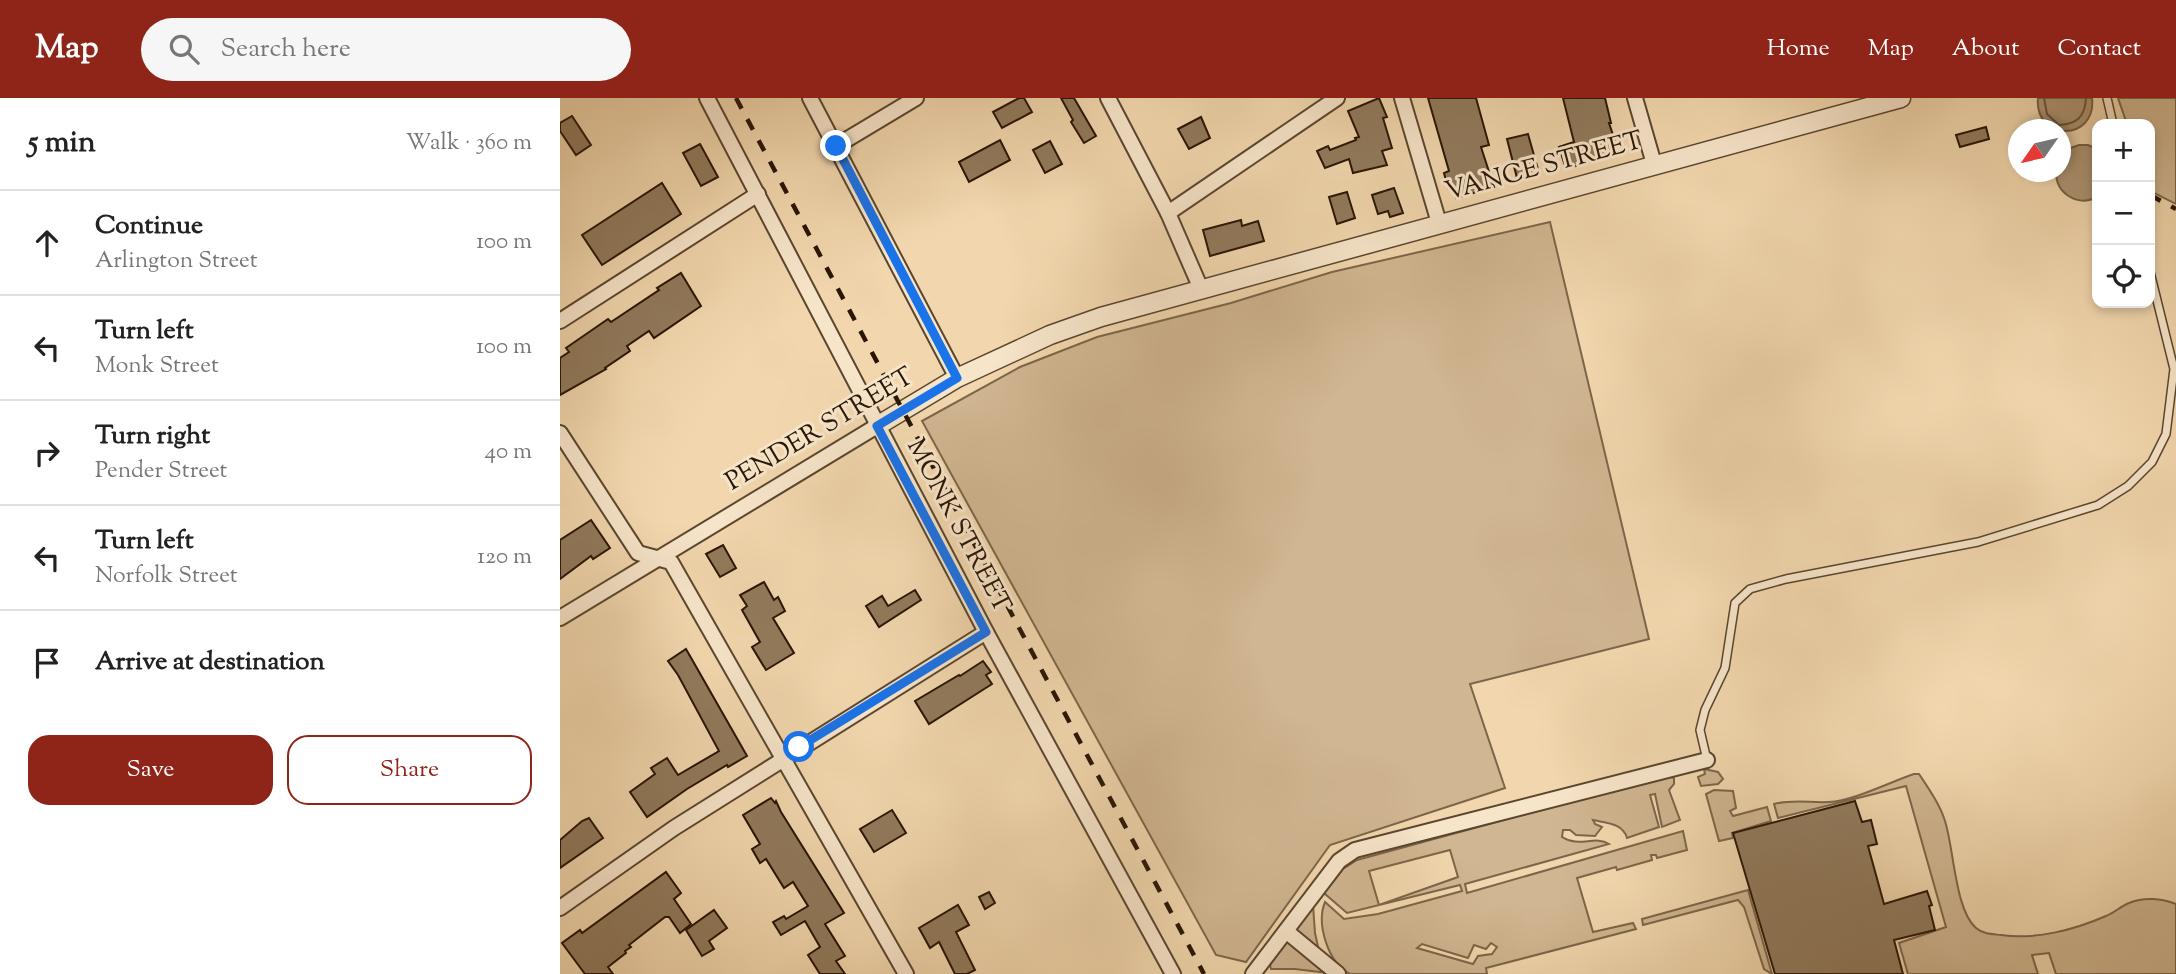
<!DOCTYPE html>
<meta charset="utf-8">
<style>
body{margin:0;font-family:"Sorts Mill Goudy",serif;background:#f6f6f6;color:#222}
.controls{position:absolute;right:21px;top:21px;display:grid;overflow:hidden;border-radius:14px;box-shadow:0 4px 10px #0003}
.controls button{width:63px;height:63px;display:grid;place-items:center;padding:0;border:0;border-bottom:2px solid #e0e0e0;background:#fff;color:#222;font:35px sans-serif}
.compass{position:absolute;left:1448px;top:21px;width:63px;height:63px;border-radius:50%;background:#fff;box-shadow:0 4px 10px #0003;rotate:236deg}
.stop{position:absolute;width:21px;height:21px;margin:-16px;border:5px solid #1a73e8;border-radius:50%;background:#fff}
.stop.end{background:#1a73e8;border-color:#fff;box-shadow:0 2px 7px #0008}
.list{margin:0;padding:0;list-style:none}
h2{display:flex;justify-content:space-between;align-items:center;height:91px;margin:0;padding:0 28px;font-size:30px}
h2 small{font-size:23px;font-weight:400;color:#767676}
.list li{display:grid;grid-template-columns:46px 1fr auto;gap:21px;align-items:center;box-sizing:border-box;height:105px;padding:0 28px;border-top:2px solid #e0e0e0}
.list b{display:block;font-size:26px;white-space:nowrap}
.list p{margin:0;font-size:23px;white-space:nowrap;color:#767676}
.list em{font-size:23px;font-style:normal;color:#767676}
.actions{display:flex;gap:14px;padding:21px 28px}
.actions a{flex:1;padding:16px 0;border:2px solid #8f2418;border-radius:21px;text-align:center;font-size:24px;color:#8f2418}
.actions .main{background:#8f2418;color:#fff}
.icon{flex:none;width:38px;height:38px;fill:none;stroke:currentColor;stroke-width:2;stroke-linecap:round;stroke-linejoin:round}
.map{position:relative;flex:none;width:1616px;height:876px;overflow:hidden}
header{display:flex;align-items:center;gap:42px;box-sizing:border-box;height:98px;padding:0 35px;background:#8f2418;color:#fff}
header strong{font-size:33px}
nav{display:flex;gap:38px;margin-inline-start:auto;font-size:24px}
.search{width:490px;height:63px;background:#f6f6f6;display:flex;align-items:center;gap:18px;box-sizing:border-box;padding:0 24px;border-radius:38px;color:#767676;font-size:26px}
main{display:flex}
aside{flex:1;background:#fff}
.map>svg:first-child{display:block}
</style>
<header>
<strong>Map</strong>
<div class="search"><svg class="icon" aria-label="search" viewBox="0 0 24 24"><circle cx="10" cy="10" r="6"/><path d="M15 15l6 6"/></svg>Search here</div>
<nav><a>Home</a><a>Map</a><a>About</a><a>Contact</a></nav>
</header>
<main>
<aside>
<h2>5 min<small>Walk · 360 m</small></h2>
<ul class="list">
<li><svg class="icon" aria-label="ahead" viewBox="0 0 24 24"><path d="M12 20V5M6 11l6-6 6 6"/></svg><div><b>Continue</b><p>Arlington Street</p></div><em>100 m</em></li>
<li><svg class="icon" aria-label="left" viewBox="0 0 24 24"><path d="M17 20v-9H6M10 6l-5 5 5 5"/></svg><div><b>Turn left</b><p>Monk Street</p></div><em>100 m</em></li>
<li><svg class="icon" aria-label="right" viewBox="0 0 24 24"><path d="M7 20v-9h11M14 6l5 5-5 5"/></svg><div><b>Turn right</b><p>Pender Street</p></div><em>40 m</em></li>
<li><svg class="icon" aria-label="left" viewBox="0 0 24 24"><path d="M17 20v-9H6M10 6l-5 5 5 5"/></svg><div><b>Turn left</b><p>Norfolk Street</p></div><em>120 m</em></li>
<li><svg class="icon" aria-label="arrive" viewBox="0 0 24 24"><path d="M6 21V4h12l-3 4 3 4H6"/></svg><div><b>Arrive at destination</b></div></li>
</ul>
<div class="actions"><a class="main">Save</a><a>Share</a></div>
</aside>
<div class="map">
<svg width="1616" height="876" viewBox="0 0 1616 876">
<rect width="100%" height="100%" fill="#f2d7ae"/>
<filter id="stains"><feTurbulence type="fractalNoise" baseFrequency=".00286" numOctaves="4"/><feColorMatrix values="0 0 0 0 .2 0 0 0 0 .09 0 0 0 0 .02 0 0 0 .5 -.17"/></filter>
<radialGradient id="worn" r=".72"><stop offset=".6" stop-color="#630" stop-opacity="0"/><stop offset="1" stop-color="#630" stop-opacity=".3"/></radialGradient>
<!-- green -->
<g fill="#d0b691" stroke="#7c664a" stroke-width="2" fill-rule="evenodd">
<path d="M1558 0H1616V106L1590 93V26H1567Z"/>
<path d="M990 124 1089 541 910 586 945 690 770 747 686 864 656 857 362 323 460 269 537 239 671 205 772 174Z"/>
<path d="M1144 671 1158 674 1163 681 1158 686 1141 688 1138 679 1145 676Z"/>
<path d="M1354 676H1359C1369 691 1380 707 1385 723 1394 751 1395 812 1416 830 1423 836 1432 836 1441 837 1475 842 1514 832 1546 818 1554 815 1561 808 1569 805 1583 799 1602 800 1616 806V876H1496L1489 855 1472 857 1478 876H1348L1339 845 1386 829 1346 688 1218 720 1214 706C1233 701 1250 705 1269 704 1293 703 1330 684 1354 676Z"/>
<path d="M1106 678 1114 680V686L1109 692 1120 722 1102 729 1095 696 1090 697 1099 729 1067 740C1063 725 1046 725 1033 722L1035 726 1042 729 1035 738 1016 737 1010 732H1003L1002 739C1019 750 1035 737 1049 746L905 786 907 795 1123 733 1127 752 1097 760 1096 757H1091L1092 762 1057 772 1056 769 1017 780 1033 834 1073 825 1076 831 926 870 927 876H790C768 865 756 826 765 804L784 821 818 816 902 793 900 787 787 815 764 795 783 771 797 762ZM890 752 898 779 819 807 809 773ZM931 845 937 849 932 856 918 858 913 866 857 850 862 846 908 860 914 847 926 851Z"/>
<path d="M1154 692 1173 693 1176 710 1170 713 1173 718 1207 709 1211 723 1172 735 1173 740 1159 743 1146 696Z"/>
<path d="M1188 792 1212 876 1204 871 1184 809 1178 802 1083 827 1082 821Z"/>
<path d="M753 807 755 835 759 853 735 832Z"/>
<path d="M727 844 737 847 768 875 735 871H711L710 867Z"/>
</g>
<!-- water -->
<g fill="#ad9574" stroke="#786247" stroke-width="2">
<path d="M1478 0H1532C1537 44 1474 44 1478 0Z"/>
<path d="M1519 47H1528L1537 51V99C1518 109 1496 96 1496 74H1500L1501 60 1510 50Z"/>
</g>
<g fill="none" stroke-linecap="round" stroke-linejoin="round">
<!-- shore -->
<path stroke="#6a553c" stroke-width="2" d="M1484 0 1487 16 1499 27C1517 26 1525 19 1526 0"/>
</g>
<!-- building -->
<g fill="#917a5c" stroke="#281504" stroke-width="2">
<path d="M459 0H464L472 14 442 30 433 14Z"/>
<path d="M501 0H514L536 38 524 45 511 24 513 22Z"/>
<path d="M819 0 827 19 823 20 832 50 822 53 827 67 793 75 789 61 765 70 757 53 768 48 770 52 796 42 795 40 799 39 788 13Z"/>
<path d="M868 0H916L929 47 921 49 934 89 896 100 893 88 888 90 884 75 889 73Z"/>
<path d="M1003 0H1045L1051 25H1049L1057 49 1049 52 1051 57 1006 71 999 49 1014 44Z"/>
<path d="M12 18 31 47 16 57 0 33V25Z"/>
<path d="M641 19 650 40 629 51 618 31Z"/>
<path d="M1426 29 1429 41 1400 49 1396 37Z"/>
<path d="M968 36 979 75 957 80 947 41Z"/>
<path d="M440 42 450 62 409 84 399 64Z"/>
<path d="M490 43 502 66 485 75 473 52Z"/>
<path d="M140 46 158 79 141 88 123 55Z"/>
<path d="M102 85 121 116 42 167 22 137Z"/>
<path d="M834 90 843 115 830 119 828 113 818 116 812 97Z"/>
<path d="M787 94 795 120 777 126 769 99Z"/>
<path d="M681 122 682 128 698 123 704 143 650 158 643 132Z"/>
<path d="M121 175 141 208 94 240 89 233 67 248 70 253 45 270 46 271 0 297V260L9 254 6 250 48 221 51 224 99 192 97 190Z"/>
<path d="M31 422 50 450 33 461 31 458 0 481V442Z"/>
<path d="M163 447 176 470 160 479 146 456Z"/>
<path d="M204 484 214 502 218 499 225 513 213 520 234 555 206 572 192 549 200 544 182 512 187 508 180 497Z"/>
<path d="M355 492 361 502 319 529 306 508 322 498 328 508Z"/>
<path d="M126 551 187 658 168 669 167 667 127 691 87 719 70 694 95 676 91 670 107 660 118 677 159 653 118 577 108 563Z"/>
<path d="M423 563 431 574 426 577 432 586 369 626 355 603 399 577 400 578Z"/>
<path d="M211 700 215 705 216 703 221 714 284 815 265 826 285 858 276 863 285 876H260L248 857 260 849 245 823 221 837 213 824 224 818 226 821 248 808 233 784 224 790 206 761 200 765 192 751 200 746 183 717Z"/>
<path d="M1295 703 1302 724 1311 722 1317 746 1308 748 1324 806 1367 793 1372 807 1369 808 1375 832 1334 842 1343 876H1215L1173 735Z"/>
<path d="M332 712 346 735 314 754 300 731Z"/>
<path d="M29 720 43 740 0 770V742L22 723Z"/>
<path d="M106 774 121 795 114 801 131 826 120 835 109 819H105L69 847 71 849 65 853 66 855 48 869 53 876H25L2 845 20 832 22 835Z"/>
<path d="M429 794 435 805 425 811 419 799Z"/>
<path d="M398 807 409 827 396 834 415 872 407 876H395L379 844 370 850 359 830Z"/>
<path d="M154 812 167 830 149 843 154 851 142 858 126 832Z"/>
</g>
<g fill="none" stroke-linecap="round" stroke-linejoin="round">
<defs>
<g id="service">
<path d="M1547 0 1553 26"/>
<path d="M1147 662 1140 632 1145 612 1165 570 1175 505 1190 491 1226 481 1418 444 1538 407 1568 388 1592 364 1606 336 1614 271 1590 174"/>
</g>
<g id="minor">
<path d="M147 0 426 534 613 876"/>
<path d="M250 0 397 280"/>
<path d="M548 0 608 115 641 191"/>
<path d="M842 0 879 125"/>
<path d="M1075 0 1094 66"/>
<path d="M276 48 356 0"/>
<path d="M608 115 777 0"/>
<path d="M0 223 198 96"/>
<path d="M0 335 78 455 111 464 346 876"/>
<path d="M0 520 317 328"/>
<path d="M0 810 114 730 426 534"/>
<path d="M726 833 778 876"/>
<path d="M693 876 779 763 795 752 1147 662"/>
</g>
<path id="tertiary" d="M317 328 397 280 490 237 541 219 1341 0"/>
</defs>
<!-- service casing -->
<use href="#service" stroke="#5a462e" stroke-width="10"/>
<!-- minor casing -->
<use href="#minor" stroke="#5a462e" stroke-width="18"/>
<!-- tertiary casing -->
<use href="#tertiary" stroke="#5a462e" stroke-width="21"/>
<!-- service -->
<use href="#service" stroke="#f7e5ca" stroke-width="7"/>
<!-- minor -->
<use href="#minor" stroke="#f7e5ca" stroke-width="14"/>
<!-- tertiary -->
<use href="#tertiary" stroke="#f7e5ca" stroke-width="18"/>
<!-- rail -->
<g stroke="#281504" stroke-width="4.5" stroke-dasharray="12 12" stroke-linecap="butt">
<path d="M176 0 644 876"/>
<path d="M1590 97 1616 111"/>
</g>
</g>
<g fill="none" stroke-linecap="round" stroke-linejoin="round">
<!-- route -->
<path stroke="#1a73e8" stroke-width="9" d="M239 649 426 534 317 328 397 280 276 48"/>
</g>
<g text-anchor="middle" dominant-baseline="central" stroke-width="6" stroke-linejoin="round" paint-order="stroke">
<!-- street labels -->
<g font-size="26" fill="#281504" stroke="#f7e5ca">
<text transform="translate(984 69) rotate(-15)">VANCE STREET</text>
<text transform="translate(260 332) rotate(-31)">PENDER STREET</text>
<text transform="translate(398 428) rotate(62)">MONK STREET</text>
</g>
</g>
<rect width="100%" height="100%" filter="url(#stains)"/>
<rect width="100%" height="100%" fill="url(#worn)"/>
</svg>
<div class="controls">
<button>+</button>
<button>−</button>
<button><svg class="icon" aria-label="locate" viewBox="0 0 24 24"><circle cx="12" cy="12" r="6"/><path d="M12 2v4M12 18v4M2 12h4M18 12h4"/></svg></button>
</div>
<svg class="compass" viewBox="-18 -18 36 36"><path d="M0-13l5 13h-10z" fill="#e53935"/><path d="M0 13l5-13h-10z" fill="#767676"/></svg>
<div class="stop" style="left:239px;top:649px"></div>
<div class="stop end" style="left:276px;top:48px"></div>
</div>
</main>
